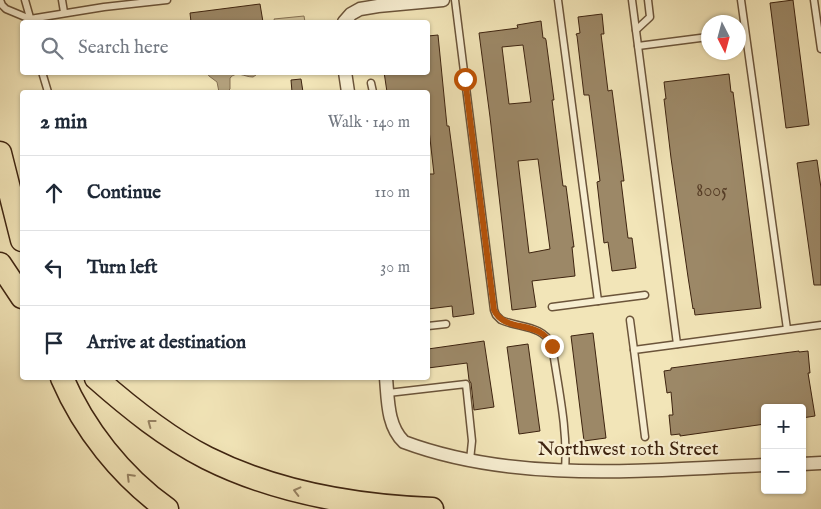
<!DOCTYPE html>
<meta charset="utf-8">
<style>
body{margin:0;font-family:"IM FELL English",serif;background:#f6f6f7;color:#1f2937}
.controls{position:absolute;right:15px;bottom:15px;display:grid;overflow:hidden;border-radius:5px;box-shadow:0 1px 4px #0004}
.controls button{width:45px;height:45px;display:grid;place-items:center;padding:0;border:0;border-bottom:1px solid #e0e1e3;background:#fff;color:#1f2937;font:25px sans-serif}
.compass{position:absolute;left:701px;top:15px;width:45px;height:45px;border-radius:50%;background:#fff;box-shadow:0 1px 4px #0004;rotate:174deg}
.stop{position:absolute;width:15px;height:15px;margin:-11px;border:4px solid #b45309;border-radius:50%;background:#fff}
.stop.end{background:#b45309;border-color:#fff;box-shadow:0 1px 5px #0008}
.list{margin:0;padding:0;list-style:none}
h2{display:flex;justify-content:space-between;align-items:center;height:65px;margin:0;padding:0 20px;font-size:21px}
h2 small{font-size:16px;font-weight:400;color:#747a83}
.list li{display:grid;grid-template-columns:32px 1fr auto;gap:15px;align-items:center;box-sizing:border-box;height:75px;padding:0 20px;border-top:1px solid #e0e1e3}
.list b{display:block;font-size:19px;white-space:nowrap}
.list em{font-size:16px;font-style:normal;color:#747a83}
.icon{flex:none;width:28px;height:28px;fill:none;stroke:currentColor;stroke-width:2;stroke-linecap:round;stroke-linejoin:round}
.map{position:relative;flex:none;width:821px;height:509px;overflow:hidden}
.search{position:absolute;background:#fff;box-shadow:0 1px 4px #0004;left:20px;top:20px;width:410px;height:55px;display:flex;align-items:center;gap:12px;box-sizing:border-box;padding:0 18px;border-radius:5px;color:#747a83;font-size:19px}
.panel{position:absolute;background:#fff;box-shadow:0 1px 4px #0004;left:20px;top:90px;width:410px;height:290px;border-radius:5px}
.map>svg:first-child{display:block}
</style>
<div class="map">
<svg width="821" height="509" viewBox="0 0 821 509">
<rect width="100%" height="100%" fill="#f2e5b8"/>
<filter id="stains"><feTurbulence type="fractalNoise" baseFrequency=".004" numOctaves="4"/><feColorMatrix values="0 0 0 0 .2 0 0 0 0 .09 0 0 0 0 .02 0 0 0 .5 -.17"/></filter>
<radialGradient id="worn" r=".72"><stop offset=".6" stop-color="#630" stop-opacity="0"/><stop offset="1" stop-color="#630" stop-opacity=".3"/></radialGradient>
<!-- green -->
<path fill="#d3c49b" stroke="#887456" d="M304 16 305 22H275L274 19Z"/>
<!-- water -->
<path fill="#b5a37f" stroke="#857053" d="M207 73V72L257 73 256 75 253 77C244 77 237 70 230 78V89L227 92H219L217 82 209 76Z"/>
<!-- building -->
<g fill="#9c8867" stroke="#3e2410" fill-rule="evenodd">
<path d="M793 0 809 125 786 128 770 3Z"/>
<path d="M260 4 263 22H191L190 13Z"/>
<path d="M602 14 604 34H601L608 91 612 90 624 181H621L628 238H632L636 268 612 271 608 242 604 243 597 182 600 181 589 95H584L577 36 576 34 580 33 578 17Z"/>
<path d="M541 21 543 38H545L546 40 554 100H552L563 186H566L574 247H572L575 276 532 281 536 307 512 310 490 117 479 33 518 28 517 25ZM523 45 531 102 509 104 502 47ZM538 159 550 249 529 253 518 161Z"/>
<path d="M438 35 447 126H449L474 314 453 317 452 306 428 309V174H434L428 121V92H387L384 72H428V36Z"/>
<path d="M729 74 731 92H733L761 308 695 315 694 308 693 309 688 277 671 158 664 99H666L664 82Z"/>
<path d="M301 79 303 92H292L291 80Z"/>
<path d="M817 160 821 188V285H814L797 163Z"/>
<path d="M593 333 606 438 584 441 571 336Z"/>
<path d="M484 341 494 407 474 410 471 383 469 380 467 363 428 368V349Z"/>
<path d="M528 344 540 431 519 434 507 347Z"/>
<path d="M799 351V352L808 351 810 373H808L815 416 802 418V408H765V424L680 436V434L671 435 669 415H673L671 392 667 393 664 371 671 370V368Z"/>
</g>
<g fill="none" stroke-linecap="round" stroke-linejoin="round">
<defs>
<g id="service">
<path d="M0 0 2 5 6 9 30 19 104 7 167 0"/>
<path d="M25 0 31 21"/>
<path d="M62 0 64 12"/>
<path d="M455 0 494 310 496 315 501 320C519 328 543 325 552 345 558 387 568 429 565 470"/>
<path d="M558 0 598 301 645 295"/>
<path d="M632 0 677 344"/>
<path d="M741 0 787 329"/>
<path d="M814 0 821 49"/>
<path d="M636 30 650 17 648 0"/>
<path d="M638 46 708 37"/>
<path d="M42 72 48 92"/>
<path d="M371 83 373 92"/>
<path d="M552 307 598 301"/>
<path d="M630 320 634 350"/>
<path d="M428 326 446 324"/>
<path d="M388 393 466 384 472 441 470 460"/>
<path d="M645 437 634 350 821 325"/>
</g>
<g id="minor">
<path d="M344 22 351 14 360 9 378 6 443 0"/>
<path d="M345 72 348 92"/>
<path d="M386 378C388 399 387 426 404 442 516 484 647 470 765 465"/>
<path d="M802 464 821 463"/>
</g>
<g id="motorway">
<path d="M0 153 22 240"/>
<path d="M0 264 22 297"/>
<path d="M62 378C84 429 121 476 167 509"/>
<path d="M96 378C130 408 166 437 207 458 277 493 354 506 432 509"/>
</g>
</defs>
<!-- service casing -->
<use href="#service" stroke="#6b543a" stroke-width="9"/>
<!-- minor casing -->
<use href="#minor" stroke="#6b543a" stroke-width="15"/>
<!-- motorway casing -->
<use href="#motorway" stroke="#3e2410" stroke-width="25"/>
<!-- service -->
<use href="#service" stroke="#f7eed1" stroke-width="6"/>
<!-- minor -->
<use href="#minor" stroke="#f7eed1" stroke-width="12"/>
<!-- motorway -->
<use href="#motorway" stroke="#f2e5b8" stroke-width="22"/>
</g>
<!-- one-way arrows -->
<defs><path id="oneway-chevron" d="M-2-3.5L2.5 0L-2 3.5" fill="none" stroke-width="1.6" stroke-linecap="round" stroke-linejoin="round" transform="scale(1.25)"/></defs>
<g stroke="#988464">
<use href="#oneway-chevron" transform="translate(151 423) rotate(-143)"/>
<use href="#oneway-chevron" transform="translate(130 477) rotate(-135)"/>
<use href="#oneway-chevron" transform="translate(297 491) rotate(-166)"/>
</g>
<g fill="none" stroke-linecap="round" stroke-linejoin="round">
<!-- route -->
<path stroke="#b45309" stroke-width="6" d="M465 79 494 310C505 334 540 318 552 346"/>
</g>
<g text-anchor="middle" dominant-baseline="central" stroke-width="4.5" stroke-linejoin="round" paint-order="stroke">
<!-- number labels -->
<g font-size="18" fill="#563d26">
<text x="712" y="191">8005</text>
</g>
<!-- street labels -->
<g font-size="20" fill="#3e2410" stroke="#f7eed1">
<text x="628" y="449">Northwest 10th Street</text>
</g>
</g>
<rect width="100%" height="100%" filter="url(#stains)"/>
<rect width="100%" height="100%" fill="url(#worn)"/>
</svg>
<div class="controls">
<button>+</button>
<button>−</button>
</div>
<svg class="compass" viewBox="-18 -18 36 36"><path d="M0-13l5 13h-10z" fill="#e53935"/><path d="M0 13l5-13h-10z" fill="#747a83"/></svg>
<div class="stop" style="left:465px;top:79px"></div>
<div class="stop end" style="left:552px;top:346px"></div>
<div class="search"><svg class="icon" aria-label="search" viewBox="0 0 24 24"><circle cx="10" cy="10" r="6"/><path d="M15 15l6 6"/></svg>Search here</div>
<section class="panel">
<h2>2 min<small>Walk · 140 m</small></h2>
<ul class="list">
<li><svg class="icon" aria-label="ahead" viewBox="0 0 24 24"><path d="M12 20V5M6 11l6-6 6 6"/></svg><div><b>Continue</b></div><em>110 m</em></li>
<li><svg class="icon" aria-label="left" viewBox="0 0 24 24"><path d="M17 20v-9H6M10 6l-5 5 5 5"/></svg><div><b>Turn left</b></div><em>30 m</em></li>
<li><svg class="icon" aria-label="arrive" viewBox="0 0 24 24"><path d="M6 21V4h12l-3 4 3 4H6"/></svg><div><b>Arrive at destination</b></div></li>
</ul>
</section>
</div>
